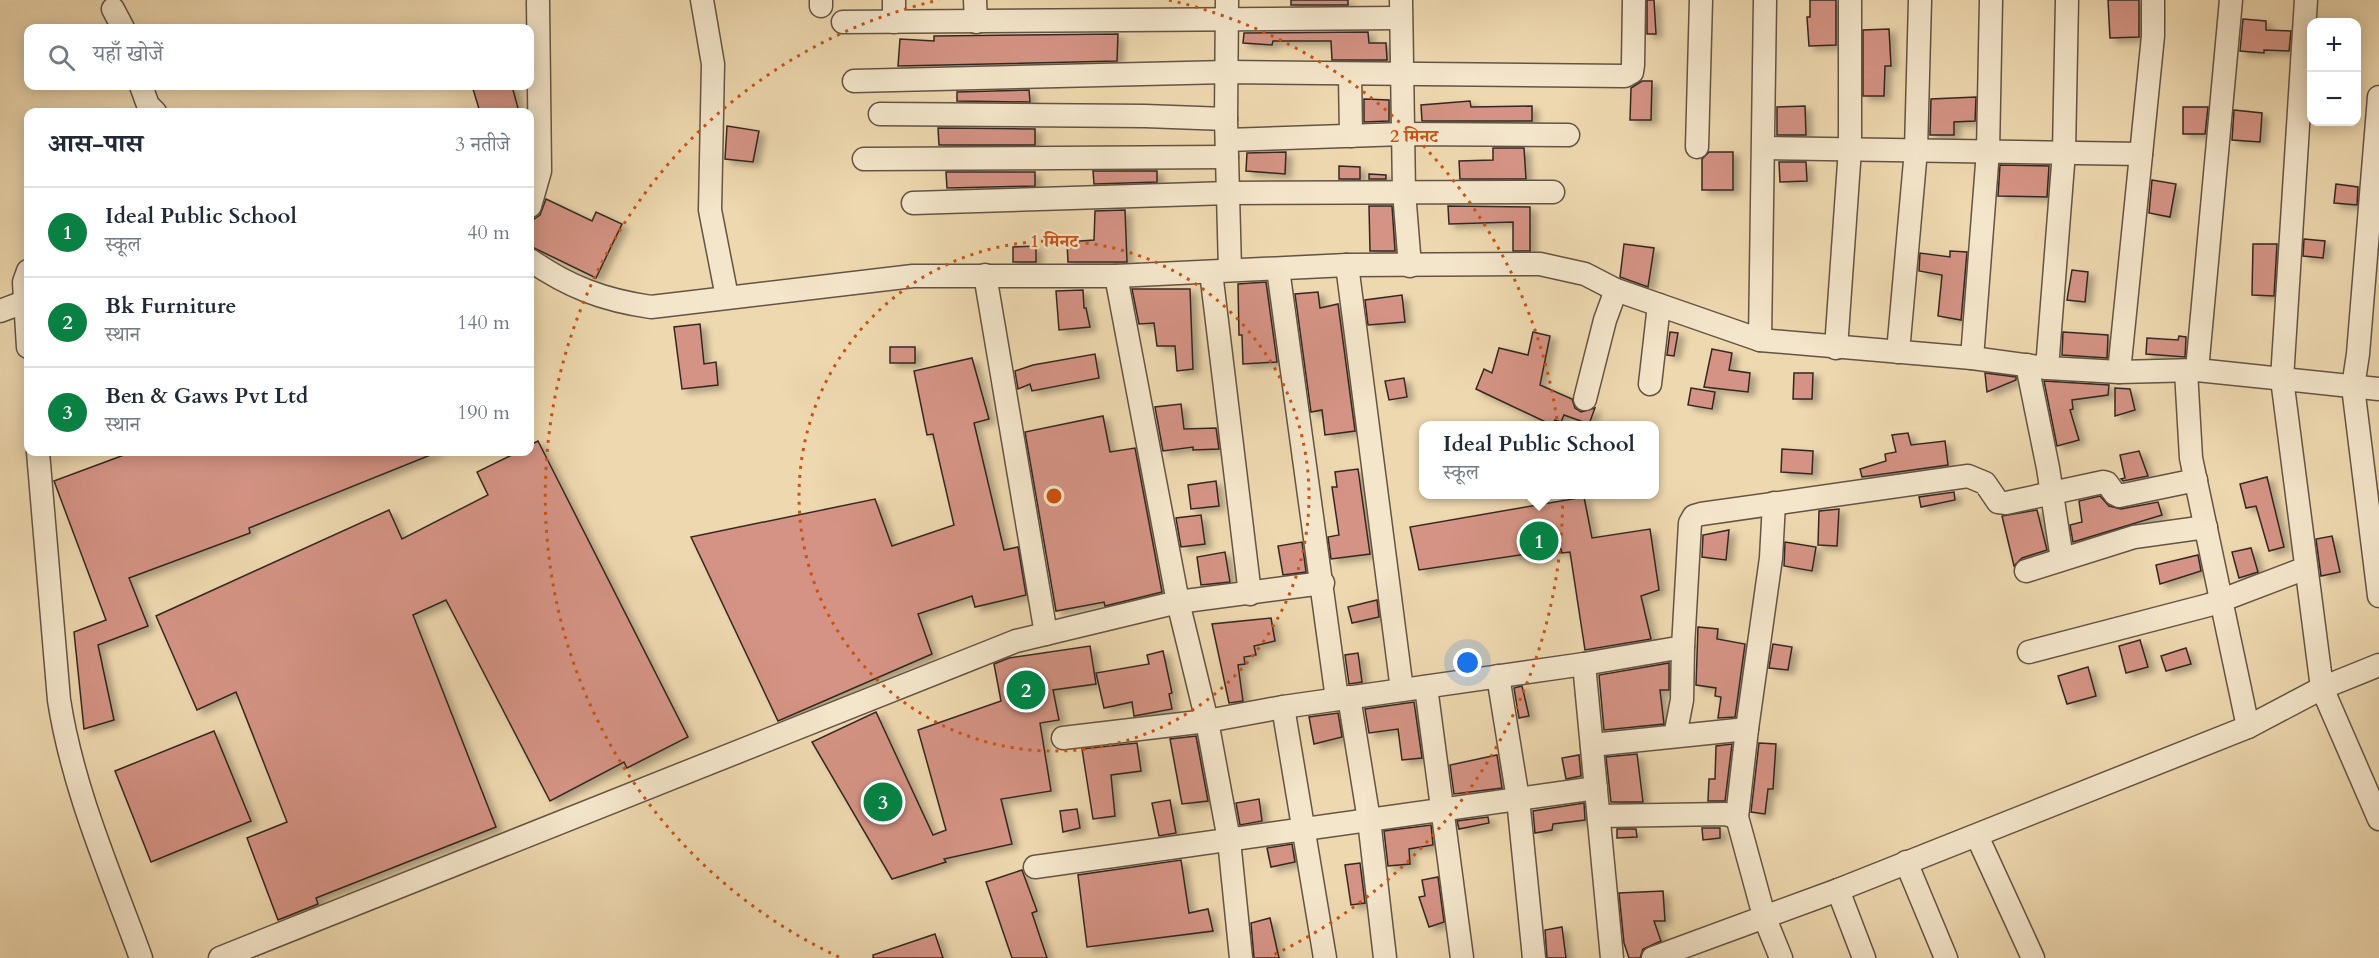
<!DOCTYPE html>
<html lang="hi">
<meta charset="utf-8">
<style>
body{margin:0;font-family:Cardo,"Noto Serif Devanagari",serif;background:#f6f6f7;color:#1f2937}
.controls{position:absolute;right:18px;top:18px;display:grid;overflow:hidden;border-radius:12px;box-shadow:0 3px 15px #0003}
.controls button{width:54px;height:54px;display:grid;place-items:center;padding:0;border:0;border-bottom:2px solid #e0e1e3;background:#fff;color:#1f2937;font:30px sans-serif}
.you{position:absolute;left:1468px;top:663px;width:21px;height:21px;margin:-15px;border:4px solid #fff;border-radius:50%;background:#1a73e8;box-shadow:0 0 0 9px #1a73e833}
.badge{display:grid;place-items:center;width:39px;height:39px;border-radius:50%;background:#0b8043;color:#fff;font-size:20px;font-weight:700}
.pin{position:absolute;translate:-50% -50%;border:3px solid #fff;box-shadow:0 2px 6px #0006}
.popup{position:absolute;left:1419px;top:421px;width:240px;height:78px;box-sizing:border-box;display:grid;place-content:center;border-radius:12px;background:#fff;filter:drop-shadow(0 2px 4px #0005);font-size:20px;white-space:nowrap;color:#747a83}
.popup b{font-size:22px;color:#1f2937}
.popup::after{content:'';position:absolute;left:50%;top:100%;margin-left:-12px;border:12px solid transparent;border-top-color:#fff}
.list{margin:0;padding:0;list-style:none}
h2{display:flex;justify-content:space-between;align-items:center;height:78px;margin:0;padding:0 24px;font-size:26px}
h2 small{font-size:20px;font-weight:400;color:#747a83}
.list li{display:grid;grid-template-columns:39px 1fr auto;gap:18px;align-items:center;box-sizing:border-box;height:90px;padding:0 24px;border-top:2px solid #e0e1e3}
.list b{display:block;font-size:22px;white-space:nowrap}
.list p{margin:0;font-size:20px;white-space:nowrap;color:#747a83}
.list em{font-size:20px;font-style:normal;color:#747a83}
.icon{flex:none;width:33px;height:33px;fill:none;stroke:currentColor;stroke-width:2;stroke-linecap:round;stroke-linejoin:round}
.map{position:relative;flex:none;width:2379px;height:958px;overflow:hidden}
.search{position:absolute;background:#fff;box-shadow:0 3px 15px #0003;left:24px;top:24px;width:510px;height:66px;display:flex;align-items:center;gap:15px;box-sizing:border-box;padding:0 21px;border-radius:12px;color:#747a83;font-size:22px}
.panel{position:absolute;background:#fff;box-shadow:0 3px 15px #0003;left:24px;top:108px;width:510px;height:348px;border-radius:12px}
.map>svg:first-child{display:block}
</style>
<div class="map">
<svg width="2379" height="958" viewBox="0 0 2379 958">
<defs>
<filter id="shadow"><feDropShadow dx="6" dy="4" stdDeviation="3" flood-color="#0004"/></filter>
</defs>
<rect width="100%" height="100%" fill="#eed8af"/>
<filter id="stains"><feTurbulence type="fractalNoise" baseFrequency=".00333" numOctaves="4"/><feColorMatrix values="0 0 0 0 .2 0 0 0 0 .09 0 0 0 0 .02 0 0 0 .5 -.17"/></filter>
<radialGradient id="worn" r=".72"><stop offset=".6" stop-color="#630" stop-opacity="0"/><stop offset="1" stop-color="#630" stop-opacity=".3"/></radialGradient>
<!-- building -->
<g fill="#d49384" stroke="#352821" stroke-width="1.5" filter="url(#shadow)">
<rect x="1291" y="0" width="57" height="5"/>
<path d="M1647 0H1654L1656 34H1647Z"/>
<path d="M1810 0H1836V45L1809 46 1807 17H1810Z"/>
<path d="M2108 0H2139V37L2110 38Z"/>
<path d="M2243 19 2266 21V30L2291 31 2289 51 2264 50V53L2240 51Z"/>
<path d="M1889 29 1891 66H1885L1884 96H1863V30Z"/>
<path d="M1368 32 1369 43H1386L1387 60H1332L1331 41H1273L1272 45 1243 43 1244 33Z"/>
<path d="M1118 34 1117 61 898 66 900 39 934 41V36Z"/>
<path d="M1642 81H1652L1651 120H1630L1631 88Z"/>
<path d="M486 86H512L519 112H480L473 89Z"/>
<path d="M1029 90 1030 102 957 101V92Z"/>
<path d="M1976 97 1975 121 1954 122V135H1930L1931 99Z"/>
<path d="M1364 99 1389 100V121L1364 122Z"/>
<path d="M1470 101 1471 107 1532 106V121H1422L1421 105Z"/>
<path d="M1805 106 1806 135H1777V107Z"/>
<path d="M2183 107H2208L2205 134H2183Z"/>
<path d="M2234 110 2262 113 2260 142 2232 140Z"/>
<path d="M727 126 759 131 753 162 725 159Z"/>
<path d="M938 128 1035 129V145H939Z"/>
<path d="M1493 148H1524L1526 179H1460L1459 161 1493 160Z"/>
<path d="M1286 152 1285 174 1246 171 1247 153Z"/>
<path d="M1709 152H1733V190H1702V159Z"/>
<path d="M1779 162H1806L1807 181 1780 182Z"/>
<path d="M2000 165 2049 166 2047 197 1998 196Z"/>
<path d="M1339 166 1360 167V179H1339Z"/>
<path d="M1093 171H1157V182L1094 184Z"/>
<path d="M946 172H1035V186L947 188Z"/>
<path d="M1369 174 1386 175V179H1369Z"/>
<path d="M2152 180 2176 184 2170 217 2149 213Z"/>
<path d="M2336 184 2358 187 2357 205 2334 203Z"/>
<path d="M546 199 592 221 596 212 622 224 596 278 530 246V222L540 215Z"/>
<path d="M1369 206H1392L1395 251H1370Z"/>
<path d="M1448 206 1530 207V251H1513V222L1449 224Z"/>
<path d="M1125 210 1127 262H1068L1067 242 1094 240 1095 211Z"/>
<path d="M2304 239 2325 241 2323 258 2303 256Z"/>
<path d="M1624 244 1654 248 1648 287 1620 277Z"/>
<path d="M2253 244H2277L2274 296 2252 295Z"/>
<path d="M1036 246V262H1013V247Z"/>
<path d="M1950 251 1967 252 1961 320 1938 316 1942 275 1919 271 1920 253 1950 257Z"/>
<path d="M2072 270 2088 272 2085 302 2067 300Z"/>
<path d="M1266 282 1277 362 1243 364 1242 335H1239L1238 284Z"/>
<path d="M1132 289H1190L1193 369 1177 371 1175 346H1157L1154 323 1139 324Z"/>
<path d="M1083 290 1084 308H1086L1090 327 1059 330 1056 291Z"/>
<path d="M1318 292 1320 308 1338 304 1355 431 1325 435 1322 410 1311 412 1295 294Z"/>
<path d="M1402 295 1405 322 1368 325 1365 300Z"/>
<path d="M700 324 704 364 716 362 718 385 682 389 674 327Z"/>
<path d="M1533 332 1550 336 1540 385 1572 399 1575 408 1581 412 1595 408 1589 424 1564 415 1561 422 1555 420 1552 425 1476 389 1484 369 1492 373 1499 348 1528 355Z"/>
<path d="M1670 332 1678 333 1674 356 1667 355Z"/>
<path d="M2063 332 2108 335 2107 358 2062 355Z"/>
<path d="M2179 336 2186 337 2185 357 2146 354 2147 338 2178 340Z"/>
<rect x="890" y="347" width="25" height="16"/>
<path d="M1712 349 1732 353 1729 370 1750 373 1748 392 1704 387Z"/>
<path d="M1095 354 1099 378 1032 391 1030 384 1018 389 1015 371 1033 365Z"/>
<path d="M972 358 989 419 974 423 1004 550 1018 547 1026 595 975 607 972 596 918 614 932 654 778 721 691 537 875 499 892 546 954 525 933 434 927 435 914 371Z"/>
<path d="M1794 373H1813L1812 399H1793Z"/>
<path d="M1985 373 2016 377V380L1987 392Z"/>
<path d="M1404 378 1407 397 1389 400 1385 381Z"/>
<path d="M2044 381 2109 385 2108 395 2072 400 2073 409 2070 410 2079 440 2057 446Z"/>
<path d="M1691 388 1715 392 1712 409 1688 405Z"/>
<path d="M2115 388 2130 389 2135 410 2115 416Z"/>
<path d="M1181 404 1184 429 1216 428 1219 449 1193 450V447L1163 451 1155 407Z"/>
<path d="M1103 416 1110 452 1135 448 1162 592 1105 606 1104 602 1056 611 1025 432Z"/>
<path d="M1908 433 1911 445 1945 441 1948 465 1862 477 1860 469 1886 461 1885 454 1896 452 1892 435Z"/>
<path d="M538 441 688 737 627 768 624 762 550 801 446 600 413 615 496 827 316 898 318 904 278 920 247 838 287 822 236 692 197 710 156 616 389 510 402 539 488 495 477 472 518 452H530V445Z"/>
<path d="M1782 449 1813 451 1812 474 1781 472Z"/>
<path d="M2139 451 2148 476 2123 481 2121 479 2125 478 2120 455Z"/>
<path d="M132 452H438L249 528 250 533 129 578 148 626 98 645 114 720 84 729 74 632 106 620 54 481Z"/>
<path d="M1358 469 1370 554 1331 559 1328 537 1339 535 1332 487H1337L1335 472Z"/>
<path d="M2267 477 2284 547 2269 551 2256 506 2246 508 2240 484Z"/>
<path d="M1216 481 1219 506 1191 509 1188 485Z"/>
<path d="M1954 492 1955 500 1921 507 1919 497Z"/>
<path d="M2100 496 2109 506 2121 509 2158 502 2162 515 2073 542 2070 525 2082 522 2079 501Z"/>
<path d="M1584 497 1592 538 1650 529 1659 590 1641 596 1651 639 1585 650 1570 552 1562 553 1561 549 1419 570 1410 527Z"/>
<path d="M1839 509 1837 546 1818 545 1819 511Z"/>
<path d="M2037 510 2047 550 2022 558 2014 566 2002 516Z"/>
<path d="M1201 515 1205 544 1181 547 1176 518Z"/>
<path d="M1729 530 1726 560 1702 557 1703 535Z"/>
<path d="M2332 536 2340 572 2321 576 2316 539Z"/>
<path d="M1302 542 1306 572 1283 575 1278 546Z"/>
<path d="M1785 542 1816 547 1812 571 1784 566Z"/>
<path d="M2251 548 2258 572 2239 578 2232 552Z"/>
<path d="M1225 552 1230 582 1201 585 1197 557Z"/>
<path d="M2198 555 2201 571 2160 584 2156 565Z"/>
<path d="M1377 600 1379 617 1352 623 1348 607Z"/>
<path d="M1271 618 1275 641 1254 646 1256 655 1244 657 1245 664 1238 665 1243 701 1229 703 1212 624Z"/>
<path d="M1698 627 1718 629 1717 639 1745 644 1735 717 1718 718 1721 697 1715 696 1716 688 1696 685Z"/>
<path d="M2140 640 2148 667 2126 673 2119 646Z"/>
<path d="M1773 644 1792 647 1788 670 1769 668Z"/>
<path d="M1090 646 1096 684 1053 690 1059 720 1040 723 1051 791 1001 799 1012 844 944 859 946 862 892 879 812 742 876 712 933 835 946 830 918 730 1001 701 994 664 1009 658Z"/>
<path d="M2186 648 2191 664 2166 671 2161 656Z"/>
<path d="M1163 651 1172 693 1169 694 1172 709 1134 716 1132 702 1104 708 1096 673 1149 664 1147 655Z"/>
<path d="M1358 653 1362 682 1349 684 1345 655Z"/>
<path d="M1669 663V690H1660L1664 724 1604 730 1599 675Z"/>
<path d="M2088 667 2096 696 2067 704 2058 676Z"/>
<path d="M1522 686 1529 716 1519 718 1514 688Z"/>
<path d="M1414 702 1422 758 1402 760 1398 729 1369 733 1365 709Z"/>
<path d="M1338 713 1342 737 1314 744 1309 717Z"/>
<path d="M214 731 251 821 151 862 115 771Z"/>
<path d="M1196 736 1208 801 1182 804 1170 739Z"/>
<path d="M1137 743 1141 771 1111 775 1115 816 1093 819 1082 749Z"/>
<path d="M1759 743 1776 744 1773 789H1768L1765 814 1751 812Z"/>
<path d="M1732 744 1725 801H1708L1709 779H1715L1716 746Z"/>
<path d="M1637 754 1643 802H1611L1606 757Z"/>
<path d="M1497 755 1502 788 1454 794 1450 765Z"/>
<path d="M1579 755 1581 776 1566 779 1562 758Z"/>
<path d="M1259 799 1262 821 1240 825 1236 803Z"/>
<path d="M1170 800 1176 833 1159 836 1152 803Z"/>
<path d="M1584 803 1585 820 1553 824 1552 830 1535 833 1533 811Z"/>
<path d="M1077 809 1080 828 1063 832 1060 811Z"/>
<path d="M1488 817 1489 823 1459 829 1457 821Z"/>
<path d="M1431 825 1433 845 1409 849 1410 864 1388 866 1384 831Z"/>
<path d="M1702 828H1720V838L1703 840Z"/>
<path d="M1617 829H1636L1637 837 1617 838Z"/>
<path d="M1292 844 1295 862 1271 867 1267 848Z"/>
<path d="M1181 860 1189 913 1208 909 1213 931 1087 947 1078 875Z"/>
<path d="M1360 863 1365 903 1351 905 1345 865Z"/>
<path d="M1022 870 1037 911 1032 913 1047 958H1012L986 882Z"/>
<path d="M1438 877 1444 922 1429 927 1419 897 1425 896 1422 880Z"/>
<path d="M1663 891 1665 921H1654L1661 941 1643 949 1640 958H1629L1624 943 1619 893Z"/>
<path d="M1270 918 1279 958H1254L1251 923Z"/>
<path d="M1562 927 1566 958H1547L1545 930Z"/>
<path d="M935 934 943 958H873V955Z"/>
</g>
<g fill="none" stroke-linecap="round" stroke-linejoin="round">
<defs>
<g id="street">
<path d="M702 0 713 64 710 210 727 297"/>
<path d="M821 0V6"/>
<path d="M975 0 976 22"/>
<path d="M1227 0 1226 119 1230 270"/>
<path d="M1401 0 1404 192 1410 266"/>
<path d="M2306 0 2282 379 2322 688 2379 819"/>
<path d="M113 9 123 28"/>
<path d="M843 22 1400 18"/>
<path d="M894 22V0"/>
<path d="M1350 74 1351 136"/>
<path d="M854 81 1227 72 1625 76 1632 72 1633 65 1634 0"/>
<path d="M141 86 148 105 155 112"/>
<path d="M2379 97 2358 354 2353 387 2379 596"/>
<path d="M880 114 1145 116 1226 119"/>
<path d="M1227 140 1404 134 1568 135"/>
<path d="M1697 147 1701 0"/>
<path d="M1765 148 2141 154"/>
<path d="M864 159 1227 157"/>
<path d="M913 203 1229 193 1553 192"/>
<path d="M530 206 540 171 538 2"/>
<path d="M530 260C569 287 603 300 651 307L913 276H1116L1347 265 1540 264 1585 274 1616 290 1760 340 1972 358 2047 368 2119 372 2197 370 2379 389"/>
<path d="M1347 265 1402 690"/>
<path d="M1278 269 1337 699"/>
<path d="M28 271 24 282 28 347"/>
<path d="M1211 272 1250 594"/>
<path d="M985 275 1046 634"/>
<path d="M1116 276 1178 602 1207 721 1229 840 1241 958"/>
<path d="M0 311 24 302"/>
<path d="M1760 340 1765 0"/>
<path d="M1836 348 1850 149V0"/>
<path d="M1898 352 1916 150 1920 0"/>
<path d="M1972 358 1988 151 1991 0"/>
<path d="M2027 365 2048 468 2062 559"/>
<path d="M2047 368 2064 152 2067 0"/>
<path d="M2197 370 2231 0"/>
<path d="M2186 371 2191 458 2248 727"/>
<path d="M2119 372 2153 36V0"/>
<path d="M1650 384 1659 305"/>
<path d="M1585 399 1605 320 1616 290"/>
<path d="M38 452 59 700C73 790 110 873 141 958"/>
<path d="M1774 503 1771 558 1747 729 1737 817 1764 916 1781 958"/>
<path d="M2026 571 2134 537 2206 527"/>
<path d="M2029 652 2209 605 2306 568"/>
<path d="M1584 664 1612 958"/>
<path d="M1498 676 1518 799 1534 958"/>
<path d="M1426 687 1462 958"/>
<path d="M1349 697 1369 820 1385 958"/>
<path d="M1283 707 1325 958"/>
<path d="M1675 736 1682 700 1683 647"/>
<path d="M1063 738 1207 721 1283 707 1584 664 1683 647 1690 523 1694 516 1701 514 1968 476 1985 483 1998 502 2006 503 2103 482 2107 483 2115 494 2119 496 2196 480"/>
<path d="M1592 745 1747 729"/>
<path d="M1599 816 1725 814 1737 817"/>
<path d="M1977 836 2033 958"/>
<path d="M1906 862 1946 958"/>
<path d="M1035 867 1596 788"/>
<path d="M1838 890 1864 958"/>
<path d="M220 958 1016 641 1178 602 1323 583"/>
<path d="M1653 958 1838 890 2248 727 2322 688 2379 665"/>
</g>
</defs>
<!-- street casing -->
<use href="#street" stroke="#635444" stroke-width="25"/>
<!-- street -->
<use href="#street" stroke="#f4e6cb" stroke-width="22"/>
</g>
<!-- distance rings -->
<g fill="none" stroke="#cd520f" stroke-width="3" stroke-dasharray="3 6">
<circle cx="1054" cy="496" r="255"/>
<path d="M839 957A509 509 0 0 1 939 0M1169 0A509 509 0 0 1 1269 957"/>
</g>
<circle cx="1054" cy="496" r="9" fill="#cd520f" stroke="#f4e6cb" stroke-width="3"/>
<g font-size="18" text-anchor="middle" font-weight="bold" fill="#cd520f" stroke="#f4e6cb" stroke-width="4.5" stroke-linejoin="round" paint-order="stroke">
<text x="1414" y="142">2 मिनट</text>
<text x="1054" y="247">1 मिनट</text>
</g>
<rect width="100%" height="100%" filter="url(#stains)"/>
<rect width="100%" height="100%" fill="url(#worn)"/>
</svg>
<div class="controls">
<button>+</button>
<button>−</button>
</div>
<div class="you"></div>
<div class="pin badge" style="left:1539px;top:541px">1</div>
<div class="popup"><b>Ideal Public School</b>स्कूल</div>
<div class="pin badge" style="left:1026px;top:690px">2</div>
<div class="pin badge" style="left:883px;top:802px">3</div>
<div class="search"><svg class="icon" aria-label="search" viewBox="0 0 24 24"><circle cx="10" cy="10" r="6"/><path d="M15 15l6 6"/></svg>यहाँ खोजें</div>
<section class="panel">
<h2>आस-पास<small>3 नतीजे</small></h2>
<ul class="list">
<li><span class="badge">1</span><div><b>Ideal Public School</b><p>स्कूल</p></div><em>40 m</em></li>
<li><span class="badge">2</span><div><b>Bk Furniture</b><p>स्थान</p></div><em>140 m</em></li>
<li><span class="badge">3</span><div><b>Ben &amp; Gaws Pvt Ltd</b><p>स्थान</p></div><em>190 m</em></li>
</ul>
</section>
</div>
